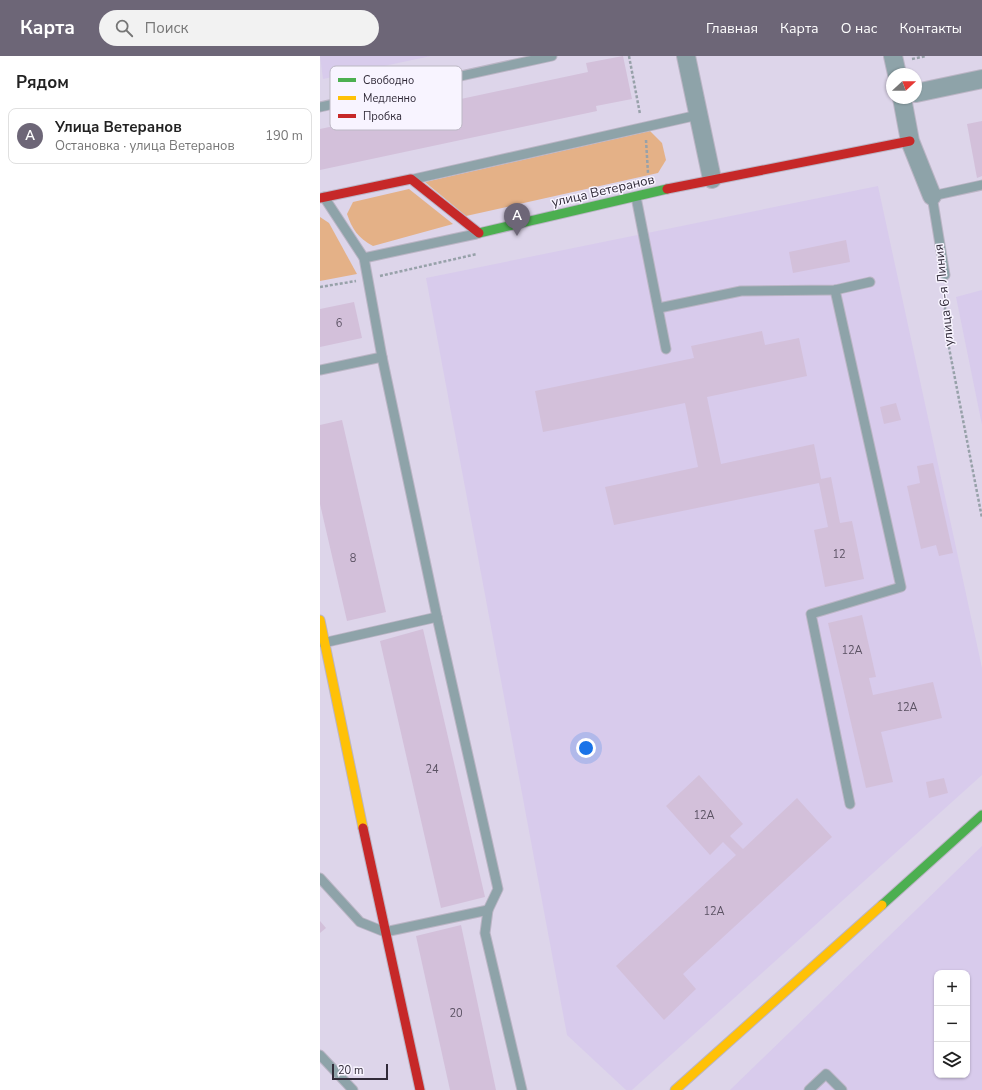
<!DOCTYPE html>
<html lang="ru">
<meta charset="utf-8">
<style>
body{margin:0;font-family:"Nunito Sans",sans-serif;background:#f2f2f2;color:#222}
.controls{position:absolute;right:12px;bottom:12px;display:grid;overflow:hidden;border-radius:8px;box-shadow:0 1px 3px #0004}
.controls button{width:36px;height:36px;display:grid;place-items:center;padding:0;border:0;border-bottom:1px solid #e0e0e0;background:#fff;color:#222;font:20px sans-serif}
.compass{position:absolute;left:566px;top:12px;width:36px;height:36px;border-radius:50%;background:#fff;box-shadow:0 1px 3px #0004;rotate:69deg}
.scale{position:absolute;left:12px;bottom:10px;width:56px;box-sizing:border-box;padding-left:4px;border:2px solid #312b39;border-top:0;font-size:11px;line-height:14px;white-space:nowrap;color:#312b39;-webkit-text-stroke:3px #f8f4ff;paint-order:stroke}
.you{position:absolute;left:266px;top:692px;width:14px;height:14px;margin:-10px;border:3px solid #fff;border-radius:50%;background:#1a73e8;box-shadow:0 0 0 6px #1a73e833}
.badge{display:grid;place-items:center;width:26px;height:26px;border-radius:50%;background:#6d6677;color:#fff;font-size:13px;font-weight:700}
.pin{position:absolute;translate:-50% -33px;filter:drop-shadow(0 1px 2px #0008)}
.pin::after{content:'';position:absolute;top:21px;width:14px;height:12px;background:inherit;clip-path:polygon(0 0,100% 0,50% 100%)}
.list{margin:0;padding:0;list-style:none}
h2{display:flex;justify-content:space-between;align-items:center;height:52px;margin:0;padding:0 16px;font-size:17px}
h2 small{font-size:13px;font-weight:400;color:#767676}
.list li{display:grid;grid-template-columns:26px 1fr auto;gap:12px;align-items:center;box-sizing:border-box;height:56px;margin:0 8px 8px;padding:0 8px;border:1px solid #e0e0e0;border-radius:8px}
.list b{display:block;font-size:15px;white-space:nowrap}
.list p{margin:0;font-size:13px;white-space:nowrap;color:#767676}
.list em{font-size:13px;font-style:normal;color:#767676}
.icon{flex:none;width:22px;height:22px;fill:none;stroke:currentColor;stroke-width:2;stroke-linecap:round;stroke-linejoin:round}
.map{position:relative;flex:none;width:662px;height:1034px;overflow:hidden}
header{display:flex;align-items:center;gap:24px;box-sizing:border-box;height:56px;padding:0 20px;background:#6d6677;color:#fff}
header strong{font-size:19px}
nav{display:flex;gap:22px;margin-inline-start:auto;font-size:14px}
.search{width:280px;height:36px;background:#f2f2f2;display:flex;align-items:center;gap:10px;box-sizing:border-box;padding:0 14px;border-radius:22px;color:#767676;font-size:15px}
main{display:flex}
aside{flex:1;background:#fff}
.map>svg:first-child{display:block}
</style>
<header>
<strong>Карта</strong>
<div class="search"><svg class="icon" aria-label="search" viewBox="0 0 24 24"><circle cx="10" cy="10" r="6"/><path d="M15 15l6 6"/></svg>Поиск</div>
<nav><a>Главная</a><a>Карта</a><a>О нас</a><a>Контакты</a></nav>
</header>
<main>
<aside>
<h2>Рядом<small></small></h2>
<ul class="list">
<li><span class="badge">A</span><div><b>Улица Ветеранов</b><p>Остановка · улица Ветеранов</p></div><em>190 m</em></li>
</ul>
</aside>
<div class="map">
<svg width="662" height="1034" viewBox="0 0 662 1034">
<rect width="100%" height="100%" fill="#ddd5ea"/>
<!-- built -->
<g fill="#d8cbec" fill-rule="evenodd">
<path d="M0 0H111L3 23Z"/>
<path d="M558 130 662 612V719L312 1034H306L247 979 106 222Z"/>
<path d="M662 234V369L636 241Z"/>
<path d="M662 790V1034H410ZM617 917H647V1019H617Z"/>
</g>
<!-- green -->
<g fill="#e4b187">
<path d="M330 75 342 87 346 104 338 117 146 160 105 126Z"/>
<path d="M89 133 133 168 53 190C38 182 32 173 27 158L33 146Z"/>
<path d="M0 161 9 167 37 218 0 225Z"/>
</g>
<!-- building -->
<g fill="#d3c0da">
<path d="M303 0 312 43 276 50 277 55 0 114V73L268 16 266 7Z"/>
<path d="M662 65V120L657 122 647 68Z"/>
<path d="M526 184 530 206 473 217 469 196Z"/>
<path d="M34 246 42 282 0 291V253Z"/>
<path d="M442 275 445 289 479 282 487 320 387 341 401 408 494 388 501 423 511 421 520 467 532 465 544 523 505 531 494 474 508 471 499 427 294 469 285 431 378 411 365 347 223 376 215 335 374 302 371 290Z"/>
<path d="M576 347 581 364 564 368 560 351Z"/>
<path d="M22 364 66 556 27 565 0 448V369Z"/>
<path d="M613 407 633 497 619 500 616 489 601 493 587 430 600 427 597 410Z"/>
<path d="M542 559 556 621 549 622 553 639 613 626 622 662 561 676 573 726 546 732 508 567Z"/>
<path d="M103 573 165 841 121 852 60 585Z"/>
<path d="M379 719 423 768 410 780 423 793 477 742 512 781 363 918 376 933 344 964 296 910 416 799 403 786 390 799 346 750Z"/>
<path d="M624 722 628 737 609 742 606 726Z"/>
<path d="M0 865 6 872 0 877Z"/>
<path d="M141 869 176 1034H130L96 880Z"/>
</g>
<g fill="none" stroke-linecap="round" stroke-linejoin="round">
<defs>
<g id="lane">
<path d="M0 51 232 0"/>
<path d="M94 123 378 59"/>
<path d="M316 141 346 293"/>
<path d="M44 202 156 178"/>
<path d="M625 219 612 140 662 129"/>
<path d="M515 234 581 531 491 558 530 748"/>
<path d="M339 252 421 235 515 234 550 226"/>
<path d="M0 314 62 301 44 202 4 141"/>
<path d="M117 561 178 833 168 854 165 877 202 1034"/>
<path d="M3 587 117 561 62 301"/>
<path d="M0 822 40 866 65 876 168 854"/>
<path d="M0 999 33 1034"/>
<path d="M489 1034 506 1018 522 1034"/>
</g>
<g id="street">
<path d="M366 0 392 123"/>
<path d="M573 0 577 18"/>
<path d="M596 37 662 23"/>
<path d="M582 42 590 85 612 140"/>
</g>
<g id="fast">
<path d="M159 177 347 133"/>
<path d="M562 849 662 759"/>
</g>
<g id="slow">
<path d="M0 564 43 772"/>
<path d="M355 1034 562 849"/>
</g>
<g id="jam">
<path d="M347 133 590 85"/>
<path d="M0 142 91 123 159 177"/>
<path d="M43 772 100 1034"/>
</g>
</defs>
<!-- lane casing -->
<use href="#lane" stroke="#bbb5c5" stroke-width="11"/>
<!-- street casing -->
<use href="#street" stroke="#bbb5c5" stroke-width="20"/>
<!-- fast casing -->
<use href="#fast" stroke="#bbb5c5" stroke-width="11"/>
<!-- slow casing -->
<use href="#slow" stroke="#bbb5c5" stroke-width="11"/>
<!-- jam casing -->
<use href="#jam" stroke="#bbb5c5" stroke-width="11"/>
<!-- path -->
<g stroke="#97a1a9" stroke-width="2.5" stroke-dasharray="3 2" stroke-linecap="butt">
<path d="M309 0 320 58"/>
<path d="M592 3 606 0"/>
<path d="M326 84 328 117"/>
<path d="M60 220 157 198"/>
<path d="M0 231 36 225"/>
<path d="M625 231V271L662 462"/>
</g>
<!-- lane -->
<use href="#lane" stroke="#8ea3a9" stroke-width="9"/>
<!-- street -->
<use href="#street" stroke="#8ea3a9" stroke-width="18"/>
<!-- fast -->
<use href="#fast" stroke="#4caf50" stroke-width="9"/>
<!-- slow -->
<use href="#slow" stroke="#ffc107" stroke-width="9"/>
<!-- jam -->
<use href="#jam" stroke="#c62828" stroke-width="9"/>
</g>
<g text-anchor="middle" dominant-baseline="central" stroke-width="3" stroke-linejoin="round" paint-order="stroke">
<!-- number labels -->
<g font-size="11" fill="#5b5263">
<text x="19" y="267">6</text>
<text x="519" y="498">12</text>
<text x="33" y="502">8</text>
<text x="532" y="594">12А</text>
<text x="587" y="651">12А</text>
<text x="112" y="713">24</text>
<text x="384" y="759">12А</text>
<text x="394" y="855">12А</text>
<text x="136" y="957">20</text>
</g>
<!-- street labels -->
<g font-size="13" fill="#312b39" stroke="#f8f4ff">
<text transform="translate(283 135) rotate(-13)">улица Ветеранов</text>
<text transform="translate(624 239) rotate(-96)">улица 6-я Линия</text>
</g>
</g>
<!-- legend -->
<rect x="10" y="10" width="132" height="64" rx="6" fill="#f8f4ff" stroke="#bcb8c4" stroke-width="1"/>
<rect x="18" y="22" width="18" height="4" fill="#4caf50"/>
<rect x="18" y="40" width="18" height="4" fill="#ffc107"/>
<rect x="18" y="58" width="18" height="4" fill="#c62828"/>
<g font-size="11" fill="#312b39">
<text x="43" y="28">Свободно</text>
<text x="43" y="46">Медленно</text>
<text x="43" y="64">Пробка</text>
</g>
</svg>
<div class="controls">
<button>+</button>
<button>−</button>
<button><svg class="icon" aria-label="layers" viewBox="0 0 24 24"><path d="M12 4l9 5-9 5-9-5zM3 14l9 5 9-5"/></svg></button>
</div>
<svg class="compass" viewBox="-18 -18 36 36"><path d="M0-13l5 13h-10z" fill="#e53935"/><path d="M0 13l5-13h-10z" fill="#767676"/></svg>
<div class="scale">20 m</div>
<div class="you"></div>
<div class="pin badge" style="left:197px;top:180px">A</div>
</div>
</main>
